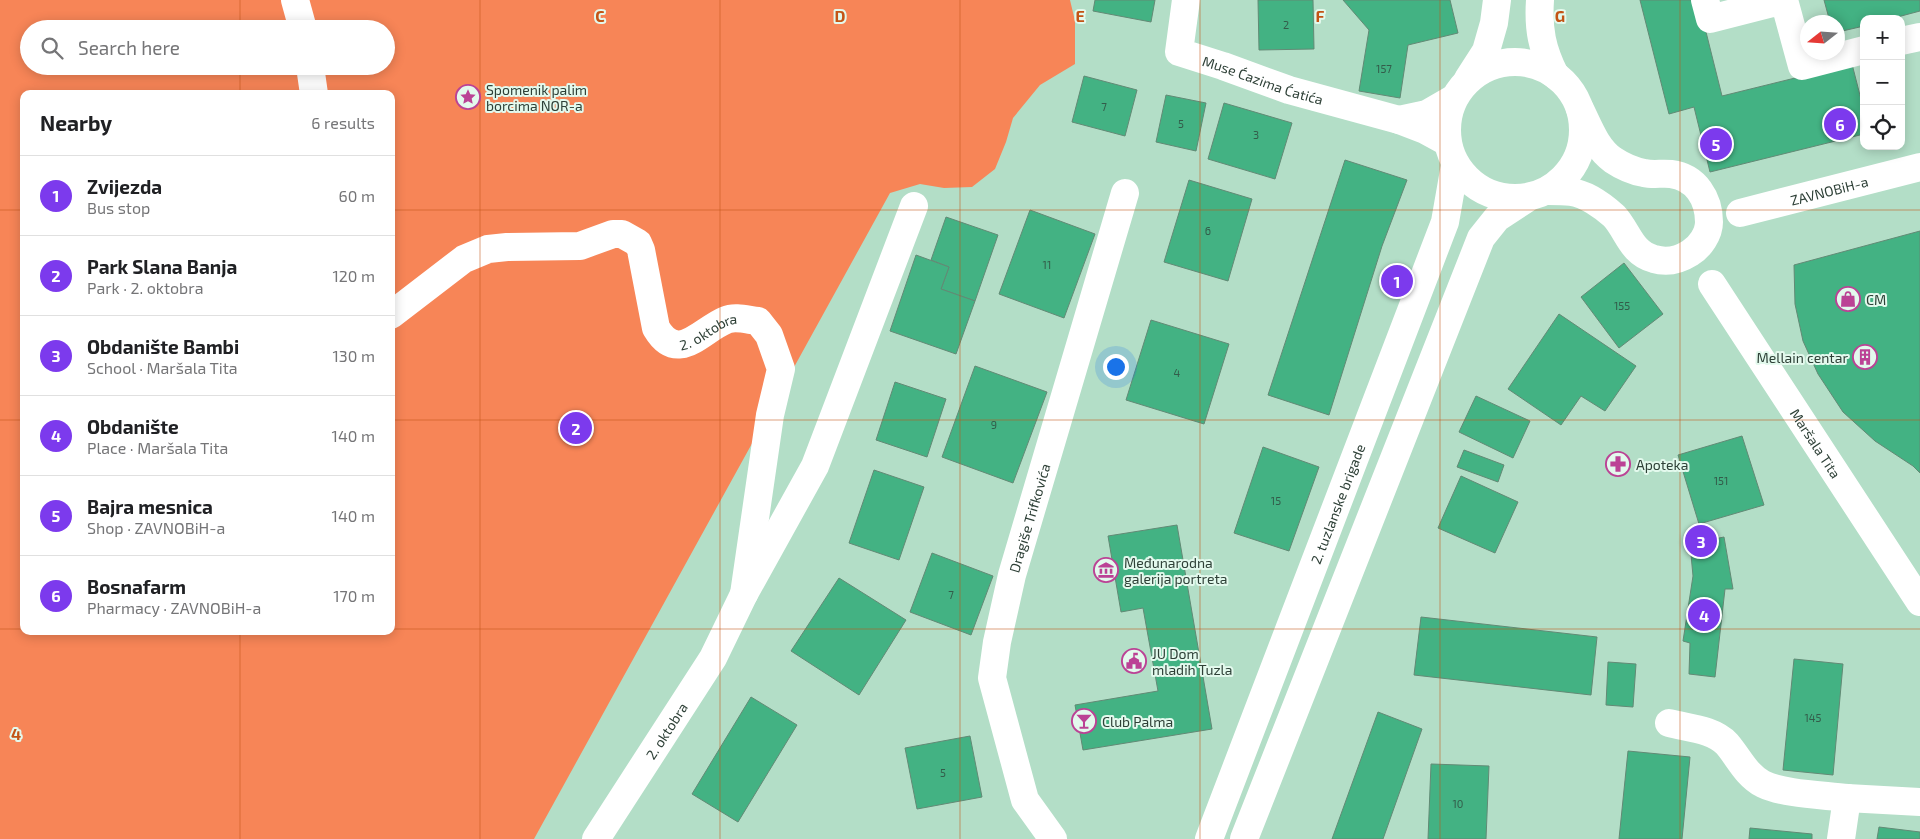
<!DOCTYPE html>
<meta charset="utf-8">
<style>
body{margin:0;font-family:"Exo 2",sans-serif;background:#f6f6f6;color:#202124}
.controls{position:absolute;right:15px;top:15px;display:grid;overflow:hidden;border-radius:10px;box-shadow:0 2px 12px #0003}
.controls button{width:45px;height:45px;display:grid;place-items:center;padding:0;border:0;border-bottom:1px solid #e0e0e0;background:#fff;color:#202124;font:25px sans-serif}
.compass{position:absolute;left:1800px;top:15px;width:45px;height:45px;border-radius:50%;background:#fff;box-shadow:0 2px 12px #0003;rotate:253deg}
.you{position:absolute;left:1115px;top:366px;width:18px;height:18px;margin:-12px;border:4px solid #fff;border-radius:50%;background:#1a73e8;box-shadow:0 0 0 8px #1a73e833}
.badge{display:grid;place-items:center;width:32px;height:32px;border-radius:50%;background:#7c3aed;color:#fff;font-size:16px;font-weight:700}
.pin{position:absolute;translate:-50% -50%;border:2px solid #fff;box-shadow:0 1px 5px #0006}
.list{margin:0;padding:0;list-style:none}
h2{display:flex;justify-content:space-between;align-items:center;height:65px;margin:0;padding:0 20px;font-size:21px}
h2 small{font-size:16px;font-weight:400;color:#757577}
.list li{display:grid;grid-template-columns:32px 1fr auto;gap:15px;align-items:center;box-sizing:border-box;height:80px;padding:0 20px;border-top:1px solid #e0e0e0}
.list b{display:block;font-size:19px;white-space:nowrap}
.list p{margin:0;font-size:16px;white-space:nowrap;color:#757577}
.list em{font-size:16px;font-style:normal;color:#757577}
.icon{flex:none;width:28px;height:28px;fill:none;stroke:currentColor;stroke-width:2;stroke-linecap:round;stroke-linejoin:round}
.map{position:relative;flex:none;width:1920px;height:839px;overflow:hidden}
.search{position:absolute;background:#fff;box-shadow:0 2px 12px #0003;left:20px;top:20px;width:375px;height:55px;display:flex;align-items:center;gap:12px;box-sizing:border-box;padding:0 18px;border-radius:28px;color:#757577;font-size:19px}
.panel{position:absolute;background:#fff;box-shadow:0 2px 12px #0003;left:20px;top:90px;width:375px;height:545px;border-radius:10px}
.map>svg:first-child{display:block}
</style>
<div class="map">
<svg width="1920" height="839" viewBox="0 0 1920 839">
<rect width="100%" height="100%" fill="#b3dec7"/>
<!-- green -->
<path fill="#f78557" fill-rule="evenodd" d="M0 0H1070L1075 21V64L1040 85 1013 118 1006 142 995 169 972 187 944 188 920 184 890 193 534 839H0ZM29 29H386V66H29ZM24 94H391V631H24Z"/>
<!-- building -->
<g fill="#43b283" stroke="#628a75">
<path d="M1095 0H1155L1151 22 1093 11Z"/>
<path d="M1258 0H1313L1314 49 1259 50Z"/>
<path d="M1343 0H1450L1458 33 1408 45 1400 98 1359 91 1369 30Z"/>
<path d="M1640 0H1698L1722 96 1852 64 1864 111V134L1710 172 1694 107 1669 114Z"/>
<path d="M1824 0H1920V11L1890 19H1864V26L1838 32V22H1830Z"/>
<path d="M1084 76 1137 90 1125 136 1072 122Z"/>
<path d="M1166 95 1206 103 1196 151 1156 142Z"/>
<path d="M1224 103 1292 123 1275 179 1208 159Z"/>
<path d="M1345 160 1407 180 1382 246 1329 415 1268 395Z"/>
<path d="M1189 180 1252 199 1228 281 1164 262Z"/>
<path d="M1030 210 1095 234 1064 318 999 294Z"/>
<path d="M946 217 998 235 975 301 941 289 949 267 931 260Z"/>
<path d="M1920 231V473L1913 466 1875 441 1843 412 1818 374 1803 341 1795 304 1794 265Z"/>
<path d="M916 255 949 267 941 289 975 301 956 354 890 331Z"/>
<path d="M1624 263 1663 314 1619 348 1581 297Z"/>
<path d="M1559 314 1636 366 1605 411 1581 396 1561 425 1508 389Z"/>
<path d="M1151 320 1229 344 1204 424 1126 400Z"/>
<path d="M975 366 1047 392 1013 483 942 457Z"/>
<path d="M895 382 946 399 927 457 876 440Z"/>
<path d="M1476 396 1530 421 1513 458 1459 432Z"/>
<path d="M1742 436 1764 505 1699 524 1678 455Z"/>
<path d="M1263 447 1319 467 1289 551 1234 533Z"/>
<path d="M1464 450 1504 465 1498 482 1457 467Z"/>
<path d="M874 470 924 487 899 560 849 543Z"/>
<path d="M1461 476 1518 502 1495 553 1438 528Z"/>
<path d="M1177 525 1212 729 1083 750 1075 705 1158 691 1143 608 1121 612 1108 536Z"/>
<path d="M1724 537 1733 589H1725L1715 677 1689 674 1690 643 1683 641 1693 576 1690 544Z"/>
<path d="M932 553 993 576 971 635 910 612Z"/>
<path d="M839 578 906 620 859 695 791 651Z"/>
<path d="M1421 617 1597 637 1591 695 1414 675Z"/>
<path d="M1794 659 1843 664 1833 775 1783 770Z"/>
<path d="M1608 662 1636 664 1633 707 1606 705Z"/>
<path d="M751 697 797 725 738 822 692 794Z"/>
<path d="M1378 712 1422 729 1383 839H1332Z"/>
<path d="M970 736 982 797 917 809 905 748Z"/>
<path d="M1628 751 1690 757 1682 839H1619Z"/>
<path d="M1431 764 1489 766 1486 839H1428Z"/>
<path d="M1879 827 1920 832V839H1877Z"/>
<path d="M1750 828 1812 834V839H1749Z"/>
</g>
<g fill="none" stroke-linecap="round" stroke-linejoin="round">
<!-- minor -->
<g stroke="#fff" stroke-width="28">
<path d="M295 0 303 29"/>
<path id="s1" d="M1186 0 1179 52 1223 66 1289 90 1399 120"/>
<path d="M1705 0 1710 19 1784 0 1802 66 1864 50"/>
<path d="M1901 41 1920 37"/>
<path d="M310 66 314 94"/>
<path d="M1447 142 1425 130 1399 120 1427 114 1453 99"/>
<path d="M1548 191C1556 191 1564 191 1571 192 1586 194 1603 206 1614 216 1628 231 1631 253 1654 259 1667 263 1679 260 1690 253 1700 247 1709 234 1709 222 1709 199 1696 177 1671 174 1662 173 1653 175 1644 173 1633 171 1622 166 1613 160 1596 148 1589 127 1580 109"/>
<path id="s2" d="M1740 213 1920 167"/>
<path id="s3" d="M1712 284 1920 602"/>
<path id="s4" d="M391 315 464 259 488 249 507 247 580 246 613 234H622L638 243 641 250 656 328C678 365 701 330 726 320 735 316 748 320 758 321L769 335 781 369 770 415 744 594"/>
<path d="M1669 723C1688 728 1713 729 1727 744 1739 758 1746 775 1763 784 1783 794 1824 795 1847 798"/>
<path id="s5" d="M596 839 713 658 744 594 815 466 914 206"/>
<path id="s6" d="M1053 839 1025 800 992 678 997 642 1012 575 1125 193"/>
<path d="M1841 839 1847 798 1920 802"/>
</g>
<!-- major -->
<g stroke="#fff" stroke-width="28">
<path d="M1540 0C1538 29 1542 49 1555 75"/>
<circle cx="1515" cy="130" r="68"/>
<path d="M1468 79 1486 51 1494 23 1497 0"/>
<path id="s7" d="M1209 839 1445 222 1455 165"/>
<path d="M1244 839 1481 238 1497 218 1526 199"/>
</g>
</g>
<!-- grid -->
<path fill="none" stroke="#c35415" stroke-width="1" stroke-opacity="0.55" d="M240 0V29M480 0V839M720 0V839M960 0V839M1200 0V839M1440 0V839M1680 0V839M240 66V94M0 210H24M391 210H1920M0 420H24M391 420H1920M0 629H24M391 629H1920M240 631V839"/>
<!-- icons -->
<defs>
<symbol id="sight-ring" viewBox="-11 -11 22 22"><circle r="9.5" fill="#e3f9ed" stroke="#bb4295" stroke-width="1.5"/><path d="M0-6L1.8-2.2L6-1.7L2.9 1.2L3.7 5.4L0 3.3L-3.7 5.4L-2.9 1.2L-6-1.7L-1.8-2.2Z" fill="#bb4295"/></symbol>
<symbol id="shop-ring" viewBox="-11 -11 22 22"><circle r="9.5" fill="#e3f9ed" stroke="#bb4295" stroke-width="1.5"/><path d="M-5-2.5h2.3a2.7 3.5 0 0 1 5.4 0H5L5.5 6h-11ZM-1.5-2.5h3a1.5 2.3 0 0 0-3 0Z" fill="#bb4295"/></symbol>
<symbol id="building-ring" viewBox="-11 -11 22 22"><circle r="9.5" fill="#e3f9ed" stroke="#bb4295" stroke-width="1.5"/><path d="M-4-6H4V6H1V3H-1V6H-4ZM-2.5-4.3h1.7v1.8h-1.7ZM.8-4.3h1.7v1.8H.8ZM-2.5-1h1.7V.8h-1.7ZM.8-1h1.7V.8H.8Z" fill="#bb4295"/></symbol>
<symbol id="pharmacy-ring" viewBox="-11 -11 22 22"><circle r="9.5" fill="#e3f9ed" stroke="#bb4295" stroke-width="1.5"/><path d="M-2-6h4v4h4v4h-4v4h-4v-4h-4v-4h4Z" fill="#bb4295"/></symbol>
<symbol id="museum-ring" viewBox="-11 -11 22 22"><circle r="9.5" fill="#e3f9ed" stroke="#bb4295" stroke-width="1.5"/><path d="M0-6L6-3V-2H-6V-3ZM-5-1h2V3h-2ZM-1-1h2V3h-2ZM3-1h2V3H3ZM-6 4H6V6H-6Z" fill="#bb4295"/></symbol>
<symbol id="civic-ring" viewBox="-11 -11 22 22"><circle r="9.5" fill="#e3f9ed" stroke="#bb4295" stroke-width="1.5"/><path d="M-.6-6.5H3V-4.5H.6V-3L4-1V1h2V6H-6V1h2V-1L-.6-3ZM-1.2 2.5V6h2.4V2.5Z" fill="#bb4295"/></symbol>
<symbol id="bar-ring" viewBox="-11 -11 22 22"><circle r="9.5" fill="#e3f9ed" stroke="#bb4295" stroke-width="1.5"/><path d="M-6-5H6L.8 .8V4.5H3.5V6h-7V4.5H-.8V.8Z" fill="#bb4295"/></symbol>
</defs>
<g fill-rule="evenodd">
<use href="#sight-ring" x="454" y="83" width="28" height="28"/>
<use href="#shop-ring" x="1834" y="285" width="28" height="28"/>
<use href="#building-ring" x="1851" y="343" width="28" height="28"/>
<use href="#pharmacy-ring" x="1604" y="450" width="28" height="28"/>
<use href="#museum-ring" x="1092" y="556" width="28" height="28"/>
<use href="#civic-ring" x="1120" y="647" width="28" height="28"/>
<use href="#bar-ring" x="1070" y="707" width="28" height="28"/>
</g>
<g text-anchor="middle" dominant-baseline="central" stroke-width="4" stroke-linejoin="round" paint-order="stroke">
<!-- number labels -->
<g font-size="11" fill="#335c4a">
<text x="1286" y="24">2</text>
<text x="1384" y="68">157</text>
<text x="1104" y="106">7</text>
<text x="1181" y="123">5</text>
<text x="1256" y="134">3</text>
<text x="1208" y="230">6</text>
<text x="1047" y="264">11</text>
<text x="1622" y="305">155</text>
<text x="1177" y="372">4</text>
<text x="994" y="424">9</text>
<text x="1721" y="480">151</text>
<text x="1276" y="500">15</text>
<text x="951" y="594">7</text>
<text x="1813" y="717">145</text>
<text x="943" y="772">5</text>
<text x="1458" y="803">10</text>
</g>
<!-- street labels -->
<g font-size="14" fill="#2e4037" stroke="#e3f9ed">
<text stroke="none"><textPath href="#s1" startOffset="141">Muse Ćazima Ćatića</textPath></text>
<text stroke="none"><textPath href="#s2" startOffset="92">ZAVNOBiH-a</textPath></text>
<text stroke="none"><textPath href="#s4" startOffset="422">2. oktobra</textPath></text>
<text stroke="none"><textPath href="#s3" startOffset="190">Maršala Tita</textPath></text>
<text stroke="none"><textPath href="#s7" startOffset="359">2. tuzlanske brigade</textPath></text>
<text stroke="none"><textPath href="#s6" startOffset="339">Dragiše Trifkovića</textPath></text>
<text stroke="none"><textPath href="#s5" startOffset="129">2. oktobra</textPath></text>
</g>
<!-- poi labels -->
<g font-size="14" fill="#2e4037" stroke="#e3f9ed" text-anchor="start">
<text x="486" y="89">Spomenik palim<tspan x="486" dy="16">borcima NOR-a</tspan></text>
<text x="1866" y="299">CM</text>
<text x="1848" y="357" text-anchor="end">Mellain centar</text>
<text x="1636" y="464">Apoteka</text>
<text x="1124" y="562">Međunarodna<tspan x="1124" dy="16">galerija portreta</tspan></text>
<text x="1152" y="653">JU Dom<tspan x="1152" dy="16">mladih Tuzla</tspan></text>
<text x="1102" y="721">Club Palma</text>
</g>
</g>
<g font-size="16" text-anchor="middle" font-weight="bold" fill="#c35415" stroke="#e3f9ed" stroke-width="4" stroke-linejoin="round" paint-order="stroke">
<text x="600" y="22">C</text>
<text x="840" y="22">D</text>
<text x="1080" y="22">E</text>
<text x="1320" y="22">F</text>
<text x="1560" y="22">G</text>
<text x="16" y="740">4</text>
</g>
</svg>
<div class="controls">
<button>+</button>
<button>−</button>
<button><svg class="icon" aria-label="locate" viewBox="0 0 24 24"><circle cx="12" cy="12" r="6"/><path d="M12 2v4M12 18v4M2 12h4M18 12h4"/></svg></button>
</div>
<svg class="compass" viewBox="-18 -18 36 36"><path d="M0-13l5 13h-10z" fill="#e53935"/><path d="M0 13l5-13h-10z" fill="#757577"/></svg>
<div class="you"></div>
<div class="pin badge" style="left:1397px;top:281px">1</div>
<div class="pin badge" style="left:576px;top:428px">2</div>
<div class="pin badge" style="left:1701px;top:541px">3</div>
<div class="pin badge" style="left:1704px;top:615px">4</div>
<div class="pin badge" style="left:1716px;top:144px">5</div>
<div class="pin badge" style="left:1840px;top:124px">6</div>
<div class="search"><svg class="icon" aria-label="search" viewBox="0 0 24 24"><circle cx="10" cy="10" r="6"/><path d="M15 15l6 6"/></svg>Search here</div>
<section class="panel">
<h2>Nearby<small>6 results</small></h2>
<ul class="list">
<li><span class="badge">1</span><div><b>Zvijezda</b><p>Bus stop</p></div><em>60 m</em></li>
<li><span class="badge">2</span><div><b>Park Slana Banja</b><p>Park · 2. oktobra</p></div><em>120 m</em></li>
<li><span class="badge">3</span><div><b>Obdanište Bambi</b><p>School · Maršala Tita</p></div><em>130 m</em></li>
<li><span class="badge">4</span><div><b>Obdanište</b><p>Place · Maršala Tita</p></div><em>140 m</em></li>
<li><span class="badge">5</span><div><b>Bajra mesnica</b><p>Shop · ZAVNOBiH-a</p></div><em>140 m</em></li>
<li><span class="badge">6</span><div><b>Bosnafarm</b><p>Pharmacy · ZAVNOBiH-a</p></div><em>170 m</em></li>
</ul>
</section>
</div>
